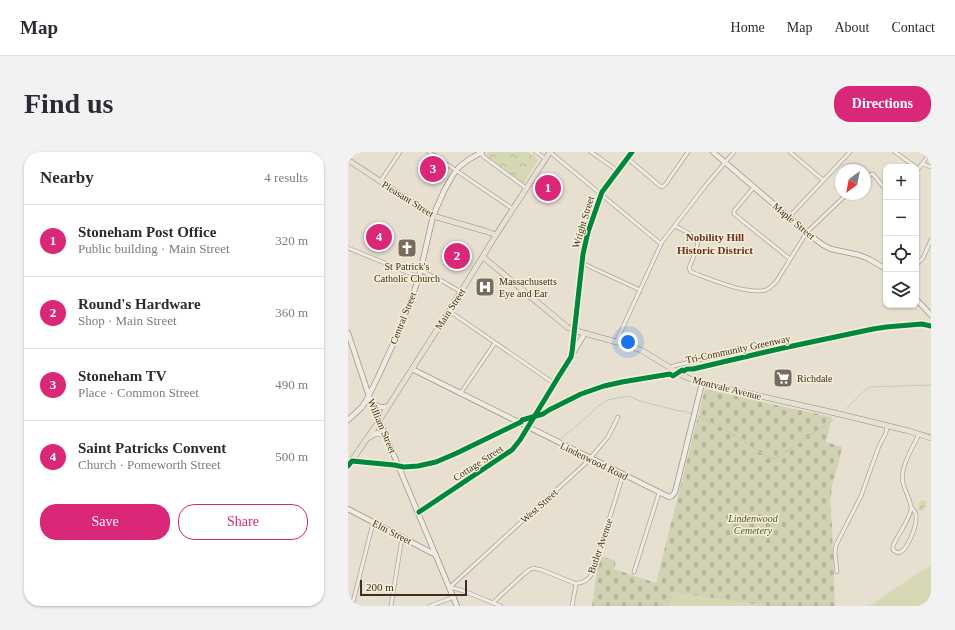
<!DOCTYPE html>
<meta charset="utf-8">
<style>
body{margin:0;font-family:Georgia,serif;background:#f2f2f3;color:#2b2b33}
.controls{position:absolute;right:12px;top:12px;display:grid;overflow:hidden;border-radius:8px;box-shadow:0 1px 3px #0004}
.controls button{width:36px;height:36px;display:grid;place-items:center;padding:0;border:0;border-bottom:1px solid #e1e1e2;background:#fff;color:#2b2b33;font:20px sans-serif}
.compass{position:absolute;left:487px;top:12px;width:36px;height:36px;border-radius:50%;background:#fff;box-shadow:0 1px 3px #0004;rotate:212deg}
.scale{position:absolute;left:12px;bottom:10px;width:107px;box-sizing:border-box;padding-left:4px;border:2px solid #3d2e20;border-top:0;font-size:11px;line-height:14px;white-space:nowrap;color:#3d2e20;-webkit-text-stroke:3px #f7eed8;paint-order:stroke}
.you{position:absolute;left:280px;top:190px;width:14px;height:14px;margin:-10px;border:3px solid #fff;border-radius:50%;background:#1a73e8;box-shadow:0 0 0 6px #1a73e833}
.badge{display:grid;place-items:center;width:26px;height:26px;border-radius:50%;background:#db2777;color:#fff;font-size:13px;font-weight:700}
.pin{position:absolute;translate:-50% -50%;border:2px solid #fff;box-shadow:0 1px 4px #0006}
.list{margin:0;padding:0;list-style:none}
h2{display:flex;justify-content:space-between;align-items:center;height:52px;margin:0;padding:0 16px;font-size:17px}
h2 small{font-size:13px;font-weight:400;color:#7c7c81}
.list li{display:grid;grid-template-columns:26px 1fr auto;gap:12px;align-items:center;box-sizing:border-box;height:72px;padding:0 16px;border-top:1px solid #e1e1e2}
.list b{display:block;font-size:15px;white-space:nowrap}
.list p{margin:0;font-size:13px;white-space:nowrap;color:#7c7c81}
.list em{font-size:13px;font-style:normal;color:#7c7c81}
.actions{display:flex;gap:8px;padding:12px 16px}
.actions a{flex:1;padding:9px 0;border:1px solid #db2777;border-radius:16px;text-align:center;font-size:14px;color:#db2777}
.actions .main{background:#db2777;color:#fff}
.icon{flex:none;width:22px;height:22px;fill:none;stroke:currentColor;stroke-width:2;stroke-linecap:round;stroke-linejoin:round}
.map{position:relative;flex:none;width:583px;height:454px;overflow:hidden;border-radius:16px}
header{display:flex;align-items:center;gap:24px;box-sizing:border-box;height:56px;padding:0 20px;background:#fff;border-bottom:1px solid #e1e1e2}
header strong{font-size:19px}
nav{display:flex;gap:22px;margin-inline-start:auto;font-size:14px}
.intro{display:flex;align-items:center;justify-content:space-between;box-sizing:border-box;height:96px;padding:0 24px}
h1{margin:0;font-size:28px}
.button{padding:10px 18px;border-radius:16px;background:#db2777;color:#fff;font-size:14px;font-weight:700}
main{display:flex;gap:24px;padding:0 24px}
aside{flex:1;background:#fff;border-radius:16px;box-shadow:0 1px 3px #0004}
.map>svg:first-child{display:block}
</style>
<header>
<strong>Map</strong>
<nav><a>Home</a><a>Map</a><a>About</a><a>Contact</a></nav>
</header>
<div class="intro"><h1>Find us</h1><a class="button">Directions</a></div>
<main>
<aside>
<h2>Nearby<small>4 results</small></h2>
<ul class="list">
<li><span class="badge">1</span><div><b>Stoneham Post Office</b><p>Public building · Main Street</p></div><em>320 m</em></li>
<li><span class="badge">2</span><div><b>Round's Hardware</b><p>Shop · Main Street</p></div><em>360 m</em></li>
<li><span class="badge">3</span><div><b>Stoneham TV</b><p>Place · Common Street</p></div><em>490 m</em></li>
<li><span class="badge">4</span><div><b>Saint Patricks Convent</b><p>Church · Pomeworth Street</p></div><em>500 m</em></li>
</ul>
<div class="actions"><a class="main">Save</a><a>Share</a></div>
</aside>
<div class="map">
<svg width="583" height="454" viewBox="0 0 583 454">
<defs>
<pattern id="forest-crowns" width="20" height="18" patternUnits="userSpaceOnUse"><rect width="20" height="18" fill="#d6d7b3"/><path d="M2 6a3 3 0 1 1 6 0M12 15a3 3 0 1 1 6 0" fill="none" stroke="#b9b99a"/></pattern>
<pattern id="cemetery-stones" width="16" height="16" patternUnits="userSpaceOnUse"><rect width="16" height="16" fill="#d1d1b3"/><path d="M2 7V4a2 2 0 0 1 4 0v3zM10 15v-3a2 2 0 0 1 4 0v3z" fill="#b4b49a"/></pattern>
</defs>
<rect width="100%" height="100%" fill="#e7e0d1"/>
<!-- green -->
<g fill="#d6d7b3">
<path d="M583 414V454H521L570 421Z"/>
<path d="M326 440 418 454H321Z"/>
</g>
<!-- forest -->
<g fill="url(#forest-crowns)">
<path d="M141 0H180L190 8 175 32 137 4Z"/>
<path d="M573 348 578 349 579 350 576 358 575 359 570 357V356L572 349Z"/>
</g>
<!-- cemetery -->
<path fill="url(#cemetery-stones)" d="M357 237 423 252 484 265 478 290 494 295 490 314 485 329 482 350 484 374 487 454H418L326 440 321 454H244L249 418 253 404 268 409 266 417 308 431Z"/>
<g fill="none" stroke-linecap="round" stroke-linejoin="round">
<!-- stream -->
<g stroke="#bcccc2" stroke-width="1">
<path d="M498 257 516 239 522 235 583 233"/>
<path d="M350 264 373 275 418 304 425 307 432 304 459 285 486 268"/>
<path d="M214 286 240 264 250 254 260 248 280 244 295 250 331 259H337L343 262"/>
</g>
<defs>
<g id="street">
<path d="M81 0 165 57"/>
<path d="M188 0 198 7"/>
<path d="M202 0 313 92"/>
<path d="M243 0 270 19"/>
<path d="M442 0 475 28"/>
<path d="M547 0 568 15"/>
<path d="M133 1 136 5 178 36"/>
<path d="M279 6 312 34 314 35 317 33 340 0"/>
<path d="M575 12 583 15"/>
<path d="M568 20 583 0"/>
<path d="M517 27 523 22H525L538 38"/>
<path d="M32 30 52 0"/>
<path d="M406 35 386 59V62L442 107"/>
<path d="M441 65 502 0"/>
<path d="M327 74C332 77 347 83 349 88 352 93 343 110 341 116L343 120C362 127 399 143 418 138 422 136 425 133 428 130L459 80 499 42"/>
<path d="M0 96 71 125"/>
<path d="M234 111 292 138"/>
<path d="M568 113 575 106 583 88"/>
<path d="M72 118 94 129 113 140"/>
<path d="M101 159 207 232"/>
<path d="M268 190 314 90 358 33 386 0"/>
<path d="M321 215 401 196"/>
<path d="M112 242 147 191"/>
<path d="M563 355C566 358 568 360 568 364 569 373 560 399 550 401L545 398V394C549 384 564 364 563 355 562 347 557 339 555 331 551 317 565 295 571 282"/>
<path d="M286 420 311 341"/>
<path d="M489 420 487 401 488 393 513 344 531 294 538 281 539 273"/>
<path d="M102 435 116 439 145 451 151 445 176 422 181 418 185 416 194 418 226 431C235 432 242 427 245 419L275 323"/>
<path d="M102 435 239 310 260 285 270 265"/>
<path d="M145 451 153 454"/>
<path d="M4 454 25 371"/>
<path d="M43 454 54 386"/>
<path d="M82 454 106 445"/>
<path d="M224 454 228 432"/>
</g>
<g id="secondary">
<path d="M365 0 463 84 475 93 483 97 511 103 521 107 538 117"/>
<path d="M568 147 583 163"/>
<path d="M0 181 21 244 109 454"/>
<path d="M225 201 237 181"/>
<path d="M64 217 321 345 324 344 327 340 354 231"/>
<path d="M24 250C29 255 34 257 40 254"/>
<path d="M0 268 14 255 19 247 30 225 56 168 64 145 71 125 85 64 96 39 105 23 111 15 120 8 134 0"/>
<path d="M20 286 29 281 38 284"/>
<path d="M0 357 88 403"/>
<path d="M71 360 164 298 172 288 211 224 223 205 224 200 235 102 240 80 254 40 284 0"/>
</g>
<g id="primary">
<path d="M0 8 85 64 137 79 148 83"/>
<path d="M135 105 219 175 232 180 276 192 293 198 334 223 340 226 354 231 487 261 561 279 583 286"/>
<path d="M0 314 27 275 101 159 148 83 202 0"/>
</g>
</defs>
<!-- street casing -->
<use href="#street" stroke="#ada599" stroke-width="4.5"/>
<!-- secondary casing -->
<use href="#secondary" stroke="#9c958a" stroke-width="6"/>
<!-- primary casing -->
<use href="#primary" stroke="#928b80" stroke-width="6"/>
<!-- street -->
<use href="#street" stroke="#efebe3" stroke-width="3"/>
<!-- secondary -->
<use href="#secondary" stroke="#efebe3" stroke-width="4.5"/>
<!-- primary -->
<use href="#primary" stroke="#e6e1d4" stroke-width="5"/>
<defs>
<g id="cycleway">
<path d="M0 314 4 309 46 313 56 315 70 314 88 310 109 301 173 270 174 268 195 262 201 258 233 242 256 234 274 230 322 222 325 224 334 218 336 219 339 217H345L435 196 525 177 538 175 574 172 583 174"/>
<path d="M71 360 164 298 172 288 211 224 223 205 224 200 235 102 240 80 254 40 284 0"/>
</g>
</defs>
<!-- cycleway casing -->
<use href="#cycleway" stroke="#f7eed8" stroke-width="8"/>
<!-- cycleway -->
<use href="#cycleway" stroke="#00873e" stroke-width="5"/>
</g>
<!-- icons -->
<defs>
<symbol id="church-square" viewBox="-11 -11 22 22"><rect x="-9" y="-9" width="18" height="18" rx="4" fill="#786c5e" stroke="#f7eed8"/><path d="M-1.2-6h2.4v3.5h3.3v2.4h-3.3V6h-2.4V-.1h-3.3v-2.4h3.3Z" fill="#fff"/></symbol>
<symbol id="hospital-square" viewBox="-11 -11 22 22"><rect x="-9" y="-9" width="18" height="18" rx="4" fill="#786c5e" stroke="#f7eed8"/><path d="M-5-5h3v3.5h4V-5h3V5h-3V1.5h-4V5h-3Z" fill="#fff"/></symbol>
<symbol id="supermarket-square" viewBox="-11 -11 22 22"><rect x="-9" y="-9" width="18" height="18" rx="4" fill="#786c5e" stroke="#f7eed8"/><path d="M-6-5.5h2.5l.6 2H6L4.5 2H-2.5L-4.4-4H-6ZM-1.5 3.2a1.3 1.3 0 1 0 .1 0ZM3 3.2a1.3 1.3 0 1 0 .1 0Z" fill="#fff"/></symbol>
</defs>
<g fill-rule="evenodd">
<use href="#church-square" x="48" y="85" width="22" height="22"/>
<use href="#hospital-square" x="126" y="124" width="22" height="22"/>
<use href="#supermarket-square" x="424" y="215" width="22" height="22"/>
</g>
<g text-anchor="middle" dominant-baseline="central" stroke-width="3" stroke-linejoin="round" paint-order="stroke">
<!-- street labels -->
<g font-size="10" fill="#3d2e20" stroke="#f7eed8">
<text transform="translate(60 47) rotate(32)">Pleasant Street</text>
<text transform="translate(446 69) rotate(40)">Maple Street</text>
<text transform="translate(235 70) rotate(-73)">Wright Street</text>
<text transform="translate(102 157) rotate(-57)">Main Street</text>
<text transform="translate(55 166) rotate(-68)">Central Street</text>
<text transform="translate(390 197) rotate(-12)">Tri-Community Greenway</text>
<text transform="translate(379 236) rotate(14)">Montvale Avenue</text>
<text transform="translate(34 274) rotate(67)">William Street</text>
<text transform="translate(246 309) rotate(26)">Lindenwood Road</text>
<text transform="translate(130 311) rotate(-33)">Cottage Street</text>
<text transform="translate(191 354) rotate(-42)">West Street</text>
<text transform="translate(44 380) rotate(27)">Elm Street</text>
<text transform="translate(252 394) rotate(-71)">Butler Avenue</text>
</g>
<!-- poi labels -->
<g font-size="10" fill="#3d2e20" stroke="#f7eed8" text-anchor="start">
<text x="59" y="114" text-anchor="middle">St Patrick's<tspan x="59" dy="12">Catholic Church</tspan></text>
<text x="151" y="129">Massachusetts<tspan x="151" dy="12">Eye and Ear</tspan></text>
<text x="449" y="226">Richdale</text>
</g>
<!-- park labels -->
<g font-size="10" font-style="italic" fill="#4d5a26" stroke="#f7eed8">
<text x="405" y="366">Lindenwood<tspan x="405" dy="12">Cemetery</tspan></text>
</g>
<!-- neighbourhood labels -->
<g font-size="11" font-weight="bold" fill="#6b2e1e" stroke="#f7eed8">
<text x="367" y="85">Nobility Hill<tspan x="367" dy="13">Historic District</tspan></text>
</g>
</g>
</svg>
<div class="controls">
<button>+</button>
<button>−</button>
<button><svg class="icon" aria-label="locate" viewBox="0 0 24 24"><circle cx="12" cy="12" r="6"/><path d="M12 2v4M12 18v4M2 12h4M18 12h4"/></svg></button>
<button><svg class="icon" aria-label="layers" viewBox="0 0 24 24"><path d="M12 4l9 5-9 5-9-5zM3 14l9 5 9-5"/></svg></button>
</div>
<svg class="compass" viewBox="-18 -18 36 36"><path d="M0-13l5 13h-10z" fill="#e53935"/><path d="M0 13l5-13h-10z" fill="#7c7c81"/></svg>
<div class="scale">200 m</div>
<div class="you"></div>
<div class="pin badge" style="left:200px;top:36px">1</div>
<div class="pin badge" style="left:109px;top:104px">2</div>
<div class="pin badge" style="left:85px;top:17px">3</div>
<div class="pin badge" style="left:31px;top:85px">4</div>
</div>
</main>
